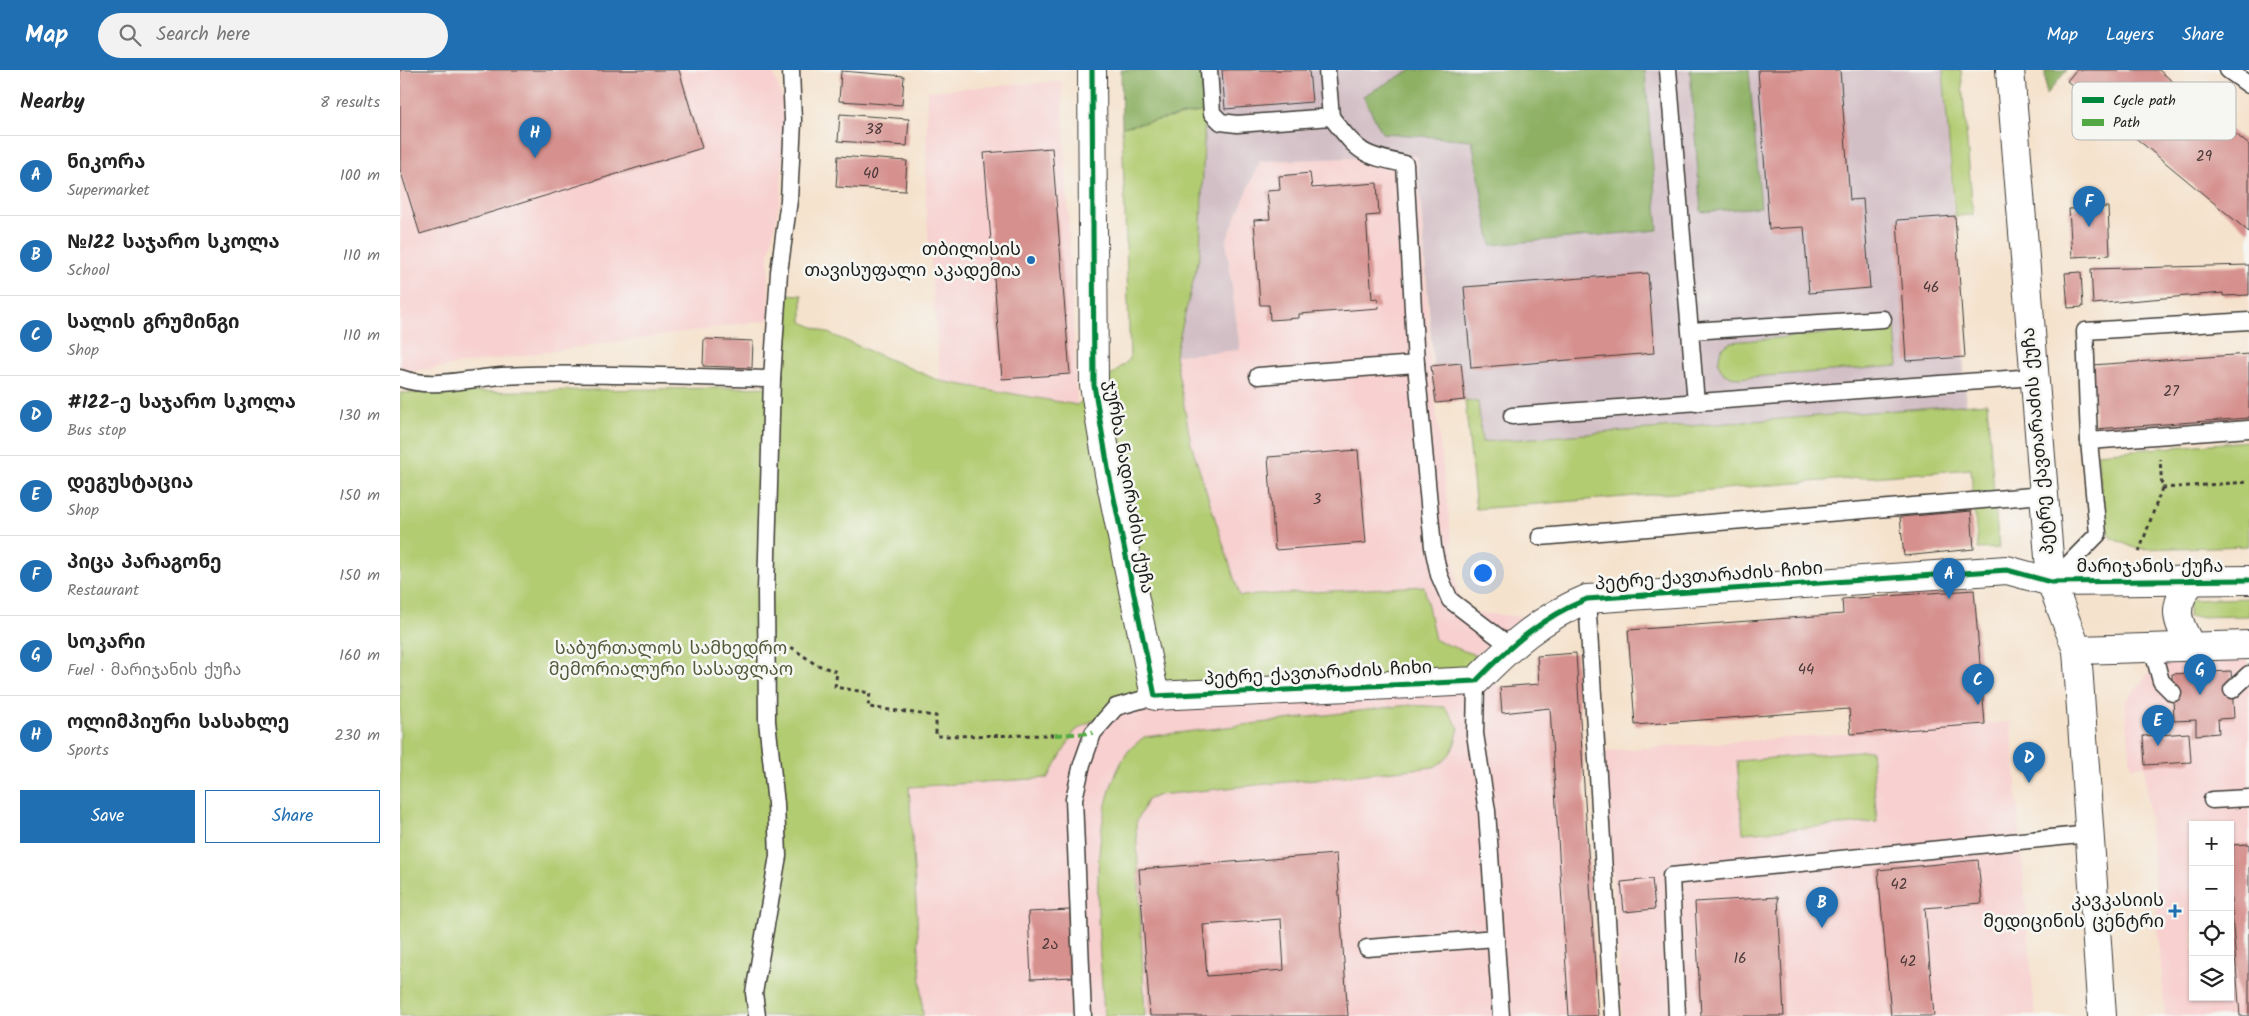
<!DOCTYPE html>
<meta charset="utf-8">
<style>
body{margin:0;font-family:Kalam,"Noto Sans Georgian",sans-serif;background:#f2f2f2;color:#222}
.controls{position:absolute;right:15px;bottom:15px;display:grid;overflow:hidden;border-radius:0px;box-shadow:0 1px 4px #0004}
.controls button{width:45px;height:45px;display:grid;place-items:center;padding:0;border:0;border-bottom:1px solid #e0e0e0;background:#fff;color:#222;font:25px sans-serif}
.you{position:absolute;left:1082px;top:502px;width:18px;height:18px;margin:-12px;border:4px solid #fff;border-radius:50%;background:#1a73e8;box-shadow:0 0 0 8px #1a73e833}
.badge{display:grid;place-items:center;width:32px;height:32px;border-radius:50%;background:#1f6fb2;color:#fff;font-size:16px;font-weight:700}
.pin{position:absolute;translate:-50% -41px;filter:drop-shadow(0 1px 2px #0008)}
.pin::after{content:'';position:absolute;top:26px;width:18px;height:15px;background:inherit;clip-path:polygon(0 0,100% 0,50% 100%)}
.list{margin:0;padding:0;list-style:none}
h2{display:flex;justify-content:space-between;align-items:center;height:65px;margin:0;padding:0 20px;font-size:21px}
h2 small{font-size:16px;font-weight:400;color:#767676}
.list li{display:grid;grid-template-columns:32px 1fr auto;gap:15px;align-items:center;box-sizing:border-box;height:80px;padding:0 20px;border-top:1px solid #e0e0e0}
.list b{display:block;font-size:19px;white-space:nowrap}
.list p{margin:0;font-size:16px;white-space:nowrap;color:#767676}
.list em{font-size:16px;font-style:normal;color:#767676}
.actions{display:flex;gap:10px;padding:15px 20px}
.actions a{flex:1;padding:11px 0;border:1px solid #1f6fb2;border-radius:0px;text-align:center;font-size:18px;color:#1f6fb2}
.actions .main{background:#1f6fb2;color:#fff}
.icon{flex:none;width:28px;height:28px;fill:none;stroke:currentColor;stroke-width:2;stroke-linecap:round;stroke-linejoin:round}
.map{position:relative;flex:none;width:1849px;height:946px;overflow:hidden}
header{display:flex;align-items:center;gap:30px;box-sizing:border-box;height:70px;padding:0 25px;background:#1f6fb2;color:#fff}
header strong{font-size:24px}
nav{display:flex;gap:28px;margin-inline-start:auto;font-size:18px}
.search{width:350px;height:45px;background:#f2f2f2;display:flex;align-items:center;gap:12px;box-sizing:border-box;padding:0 18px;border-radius:28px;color:#767676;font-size:19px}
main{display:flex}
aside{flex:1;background:#fff}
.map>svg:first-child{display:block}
</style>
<header>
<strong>Map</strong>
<div class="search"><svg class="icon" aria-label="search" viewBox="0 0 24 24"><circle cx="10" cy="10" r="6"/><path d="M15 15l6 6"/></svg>Search here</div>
<nav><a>Map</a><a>Layers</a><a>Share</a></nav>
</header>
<main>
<aside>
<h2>Nearby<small>8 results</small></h2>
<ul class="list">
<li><span class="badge">A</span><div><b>ნიკორა</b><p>Supermarket</p></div><em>100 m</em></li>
<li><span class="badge">B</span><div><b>№122 საჯარო სკოლა</b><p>School</p></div><em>110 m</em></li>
<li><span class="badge">C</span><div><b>სალის გრუმინგი</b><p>Shop</p></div><em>110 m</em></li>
<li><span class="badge">D</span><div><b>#122-ე საჯარო სკოლა</b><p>Bus stop</p></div><em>130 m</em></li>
<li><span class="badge">E</span><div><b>დეგუსტაცია</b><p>Shop</p></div><em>150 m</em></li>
<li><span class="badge">F</span><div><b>პიცა პარაგონე</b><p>Restaurant</p></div><em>150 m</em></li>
<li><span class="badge">G</span><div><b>სოკარი</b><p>Fuel · მარიჯანის ქუჩა</p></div><em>160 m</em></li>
<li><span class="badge">H</span><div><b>ოლიმპიური სასახლე</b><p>Sports</p></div><em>230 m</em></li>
</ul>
<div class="actions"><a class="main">Save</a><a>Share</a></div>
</aside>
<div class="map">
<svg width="1849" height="946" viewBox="0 0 1849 946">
<rect width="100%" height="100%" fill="#f6f6f2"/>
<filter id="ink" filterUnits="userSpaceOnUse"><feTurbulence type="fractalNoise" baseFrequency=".02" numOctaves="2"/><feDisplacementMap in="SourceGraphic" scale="10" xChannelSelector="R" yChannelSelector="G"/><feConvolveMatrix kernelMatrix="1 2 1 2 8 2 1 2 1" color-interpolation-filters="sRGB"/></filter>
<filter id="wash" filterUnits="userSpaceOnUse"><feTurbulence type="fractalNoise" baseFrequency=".0096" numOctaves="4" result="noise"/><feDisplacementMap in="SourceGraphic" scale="20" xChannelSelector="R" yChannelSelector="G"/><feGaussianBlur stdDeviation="1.12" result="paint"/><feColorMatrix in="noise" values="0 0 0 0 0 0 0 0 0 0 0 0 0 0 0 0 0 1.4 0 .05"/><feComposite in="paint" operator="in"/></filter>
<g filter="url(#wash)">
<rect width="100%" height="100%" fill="#f5e2cc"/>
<!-- built -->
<g fill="#f7d0cf" fill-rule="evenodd">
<path d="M0 0H372L385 36 381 125 369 184V250L0 303Z"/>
<path d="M662 11 677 335 540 311 526 134 527 21Z"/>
<path d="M1017 86 1031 296 1060 541 1123 547 1075 585 1035 570 1024 516 840 526 791 374 775 285 840 280 826 171 860 91Z"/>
<path d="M1849 591V946H1765L1745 696 1731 697 1725 632 1756 594ZM1793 755H1830V927H1793Z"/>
<path d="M1071 598 1100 617 1102 642 1150 638 1169 946H523L509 717 648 708 675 661 731 628Z"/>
<path d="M1611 652 1635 946H1222L1204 681Z"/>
</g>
<!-- industrial -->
<path fill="#d2bec5" d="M721 0H1543L1571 399 1076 439 1065 330 1036 333 1017 86 860 91 826 171 840 280 730 289Z"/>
<!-- green -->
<g fill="#b2cc72" stroke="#677447">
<path d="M1543 0H1561L1573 145 1555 146Z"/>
<path d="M805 41 800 183 775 285 791 374 840 526 1024 516 1035 570 1075 585 1071 598 731 628 675 661 648 708 509 717 523 946H0V323L383 317 384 224 402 225V252L540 311 677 335 730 289 722 57Z"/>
<path d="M1495 258 1498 296 1338 308 1324 304 1318 293 1321 279 1331 272Z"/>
<path d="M1065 330 1078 332 1082 372 1587 333 1594 423 1573 425 1571 399 1076 439Z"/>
<path d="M1849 371V476L1737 479 1711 468 1705 457 1697 383Z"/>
<path d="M1595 435 1599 478 1578 479 1574 437Z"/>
<path d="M1849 528V546L1788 547 1789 530Z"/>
<path d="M1009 635 1045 637 1059 658C1054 678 1052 687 1034 697L759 725 747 730 736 753 745 946H704C700 872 684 747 727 683 731 677 738 672 744 667Z"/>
<path d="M1471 680 1477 752 1343 763 1337 691Z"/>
</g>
<!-- forest -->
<g fill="#8db064" stroke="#546640">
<path d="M721 0H802L805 41 722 57Z"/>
<path d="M1011 0H1245L1258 160 1091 175 1072 70 982 63 963 26Z"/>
<path d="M1290 0H1349L1361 137 1301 142Z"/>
<path d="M1645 0H1667L1646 25Z"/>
</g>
<g id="blocks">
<!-- building -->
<g fill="#d6918e" fill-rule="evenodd">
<path d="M0 0H279L302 78 20 164 0 99Z"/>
<path d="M822 0H909L912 32 825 39Z"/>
<path d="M1358 0H1440L1450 130 1463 129 1470 218 1409 223 1404 157 1369 159Z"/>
<path d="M1676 0H1759L1849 75V162L1667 11Z"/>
<path d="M441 1 504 6 502 35 439 31Z"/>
<path d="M440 44 509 49 507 76 438 71Z"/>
<path d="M652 78 670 304 602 309 584 83Z"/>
<path d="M438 86 507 91 505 121 436 117Z"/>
<path d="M910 103 912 118 977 113 979 145 966 146 972 229 978 228 979 238 899 244V248L870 250 869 235H860L854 150 870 149 867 121 880 120 879 106Z"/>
<path d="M1708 137 1710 185 1672 187 1669 139Z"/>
<path d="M1555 146 1565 287 1506 291 1497 150Z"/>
<path d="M1849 195V225L1823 226V223L1693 234 1691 199Z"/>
<path d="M1681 202 1683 237 1668 238 1665 203Z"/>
<path d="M1248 203 1254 283 1071 298 1064 217Z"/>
<path d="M304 269 353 271 352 298 303 296Z"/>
<path d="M1849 284V348L1696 359 1692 295Z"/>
<path d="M1061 293 1065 330 1036 333 1031 296Z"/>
<path d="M958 380 966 473 875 480 868 387Z"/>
<path d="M1571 441 1574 479 1504 486 1500 447Z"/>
<path d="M1574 520 1585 654 1451 664 1449 639 1235 655 1228 560 1443 544 1442 529Z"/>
<path d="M1176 583 1198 946H1169L1150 638 1102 643 1100 617 1139 614 1137 586Z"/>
<path d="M1831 601 1834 648 1818 649 1819 663 1796 665V650L1774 651 1772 604Z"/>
<path d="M1789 663 1791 692 1745 695 1743 666Z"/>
<path d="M1849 774V946H1840L1830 819V775Z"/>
<path d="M936 784 948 946H750L739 799ZM881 849 884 900 807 906 803 855Z"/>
<path d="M1578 790 1582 833 1525 838 1534 946H1491L1478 800Z"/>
<path d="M1252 809 1255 839 1224 842 1221 812Z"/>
<path d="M1378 827 1384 946H1301L1295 832Z"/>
<path d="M670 840 673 907 631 909 628 842Z"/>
</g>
</g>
</g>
<g filter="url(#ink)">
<use href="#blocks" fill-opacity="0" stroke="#3d3a36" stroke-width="1"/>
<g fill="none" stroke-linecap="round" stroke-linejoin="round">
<defs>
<g id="service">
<path d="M809 0 812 43 821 52 837 54 931 47 927 0"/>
<path d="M1268 0 1296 333"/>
<path d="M1828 0 1849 15"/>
<path d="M1291 261 1483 249"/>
<path d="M1016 294 1033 477 1039 505 1050 530 1110 576"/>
<path d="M858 306 1016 294 1005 94C960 85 959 82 931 47"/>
<path d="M0 308C32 320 68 308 102 306 192 302 283 307 372 309"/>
<path d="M1112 346 1634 307"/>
<path d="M1689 371 1849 359"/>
<path d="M1140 467 1644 425"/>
<path d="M1651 512 1698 464 1689 371 1685 261 1849 251"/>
<path d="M1187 529 1213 946"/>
<path d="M1752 578 1761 611 1773 623"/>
<path d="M1076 611 1075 664 1087 741 1101 946"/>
<path d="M1832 620 1849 604"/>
<path d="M1812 730 1849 728"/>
<path d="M967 878 1096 868"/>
<path d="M357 946 354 923 378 786 376 734 367 651 366 521 372 309 379 202 389 130 393 51 391 0"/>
<path d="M683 946 674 729 682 694 693 663 716 637 755 626"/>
<path d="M1277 946 1271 806 1690 764"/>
</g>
<path id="minor" d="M692 0 694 315 709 404 755 626 1076 611C1109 577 1142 547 1187 529L1607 500 1651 512"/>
<g id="tertiary">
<path d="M1651 512 1849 510"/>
<path d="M1791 576C1776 550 1771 536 1792 511"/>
<path d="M1677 580 1849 575"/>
</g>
<path id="secondary" d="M1610 0 1651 512 1677 580 1702 946"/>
</defs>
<!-- service casing -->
<use href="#service" stroke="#3d3a36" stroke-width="19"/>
<!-- minor casing -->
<use href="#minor" stroke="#3d3a36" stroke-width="30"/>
<!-- tertiary casing -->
<use href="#tertiary" stroke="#3d3a36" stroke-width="30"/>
<!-- secondary casing -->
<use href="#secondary" stroke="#3d3a36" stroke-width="30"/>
<!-- path -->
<g stroke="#3d3a36" stroke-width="3" stroke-dasharray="4 4" stroke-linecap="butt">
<path d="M1762 418 1849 412"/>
<path d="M1739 482 1762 418 1760 389"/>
<path d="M391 577 415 594 437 602 435 617 470 623 468 637 536 646V666L655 665"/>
</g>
<!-- service -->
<use href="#service" stroke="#fff" stroke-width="16"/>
<!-- minor -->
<use href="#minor" stroke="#fff" stroke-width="28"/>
<!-- tertiary -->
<use href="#tertiary" stroke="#fff" stroke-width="28"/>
<!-- secondary -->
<use href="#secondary" stroke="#fff" stroke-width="28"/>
<!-- quiet -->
<path stroke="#52a943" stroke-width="4" stroke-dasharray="8 4" stroke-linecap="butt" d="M655 665 693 663"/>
<defs>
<path id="cycleway" d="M692 0 694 315 709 404 755 626 1076 611C1109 577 1142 547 1187 529L1607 500 1651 512 1849 510"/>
</defs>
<!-- cycleway casing -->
<use href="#cycleway" stroke="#f6f6f2" stroke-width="8"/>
<!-- cycleway -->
<use href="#cycleway" stroke="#00873e" stroke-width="5"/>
</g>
</g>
<!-- markers -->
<g fill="#1f6fb2" stroke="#f6f6f2" stroke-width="2">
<circle cx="631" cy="190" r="5"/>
<path d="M1772.5 833.5h5v5h5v5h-5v5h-5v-5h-5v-5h5z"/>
</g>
<g text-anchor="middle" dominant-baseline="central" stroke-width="5" stroke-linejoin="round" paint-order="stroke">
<!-- number labels -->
<g font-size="15" fill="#4a3938">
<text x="474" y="60">38</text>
<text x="1804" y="87">29</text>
<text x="471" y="104">40</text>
<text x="1531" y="218">46</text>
<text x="1771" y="322">27</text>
<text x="917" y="430">3</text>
<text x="1406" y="600">44</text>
<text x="1499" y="815">42</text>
<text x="650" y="875">2ა</text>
<text x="1340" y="889">16</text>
<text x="1508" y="892">42</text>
</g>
<!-- poi labels -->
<g font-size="18" fill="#1c1c1c" stroke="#f6f6f2" text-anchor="end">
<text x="621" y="180">თბილისის<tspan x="621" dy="21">თავისუფალი აკადემია</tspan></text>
<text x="1764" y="831">კავკასიის<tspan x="1764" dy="21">მედიცინის ცენტრი</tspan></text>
</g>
<!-- street labels -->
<g font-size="18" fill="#1c1c1c" stroke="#f6f6f2">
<text transform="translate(1639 371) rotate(-95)">პეტრე ქავთარაძის ქუჩა</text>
<text transform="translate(728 417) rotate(80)">ჯურხა ნადირაძის ქუჩა</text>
<text x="1750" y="497">მარიჯანის ქუჩა</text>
<text transform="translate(1309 507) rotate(-4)">პეტრე ქავთარაძის ჩიხი</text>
<text transform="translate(918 604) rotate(-3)">პეტრე ქავთარაძის ჩიხი</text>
</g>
<!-- park labels -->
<g font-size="18" fill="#505a3a" stroke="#f6f6f2">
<text x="271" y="579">საბურთალოს სამხედრო<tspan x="271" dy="21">მემორიალური სასაფლაო</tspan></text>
</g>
</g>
<!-- legend -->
<rect x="1672" y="12" width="164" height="58" rx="8" fill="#f6f6f2" stroke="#b5b5b2" stroke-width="1"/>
<rect x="1682" y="27" width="22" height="6" fill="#00873e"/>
<rect x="1682" y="49" width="22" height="7" fill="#52a943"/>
<g font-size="14" fill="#1c1c1c">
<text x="1713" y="35">Cycle path</text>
<text x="1713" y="57">Path</text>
</g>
</svg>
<div class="controls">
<button>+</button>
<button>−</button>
<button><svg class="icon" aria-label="locate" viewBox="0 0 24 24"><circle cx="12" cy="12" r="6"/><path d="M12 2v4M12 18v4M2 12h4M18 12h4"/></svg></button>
<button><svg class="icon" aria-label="layers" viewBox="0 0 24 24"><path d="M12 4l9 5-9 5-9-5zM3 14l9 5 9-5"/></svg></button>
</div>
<div class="you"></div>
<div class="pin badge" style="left:1549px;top:529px">A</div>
<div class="pin badge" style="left:1422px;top:858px">B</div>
<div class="pin badge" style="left:1578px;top:635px">C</div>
<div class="pin badge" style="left:1629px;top:713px">D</div>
<div class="pin badge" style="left:1758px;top:676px">E</div>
<div class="pin badge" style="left:1689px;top:157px">F</div>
<div class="pin badge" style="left:1800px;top:625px">G</div>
<div class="pin badge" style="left:135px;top:88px">H</div>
</div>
</main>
